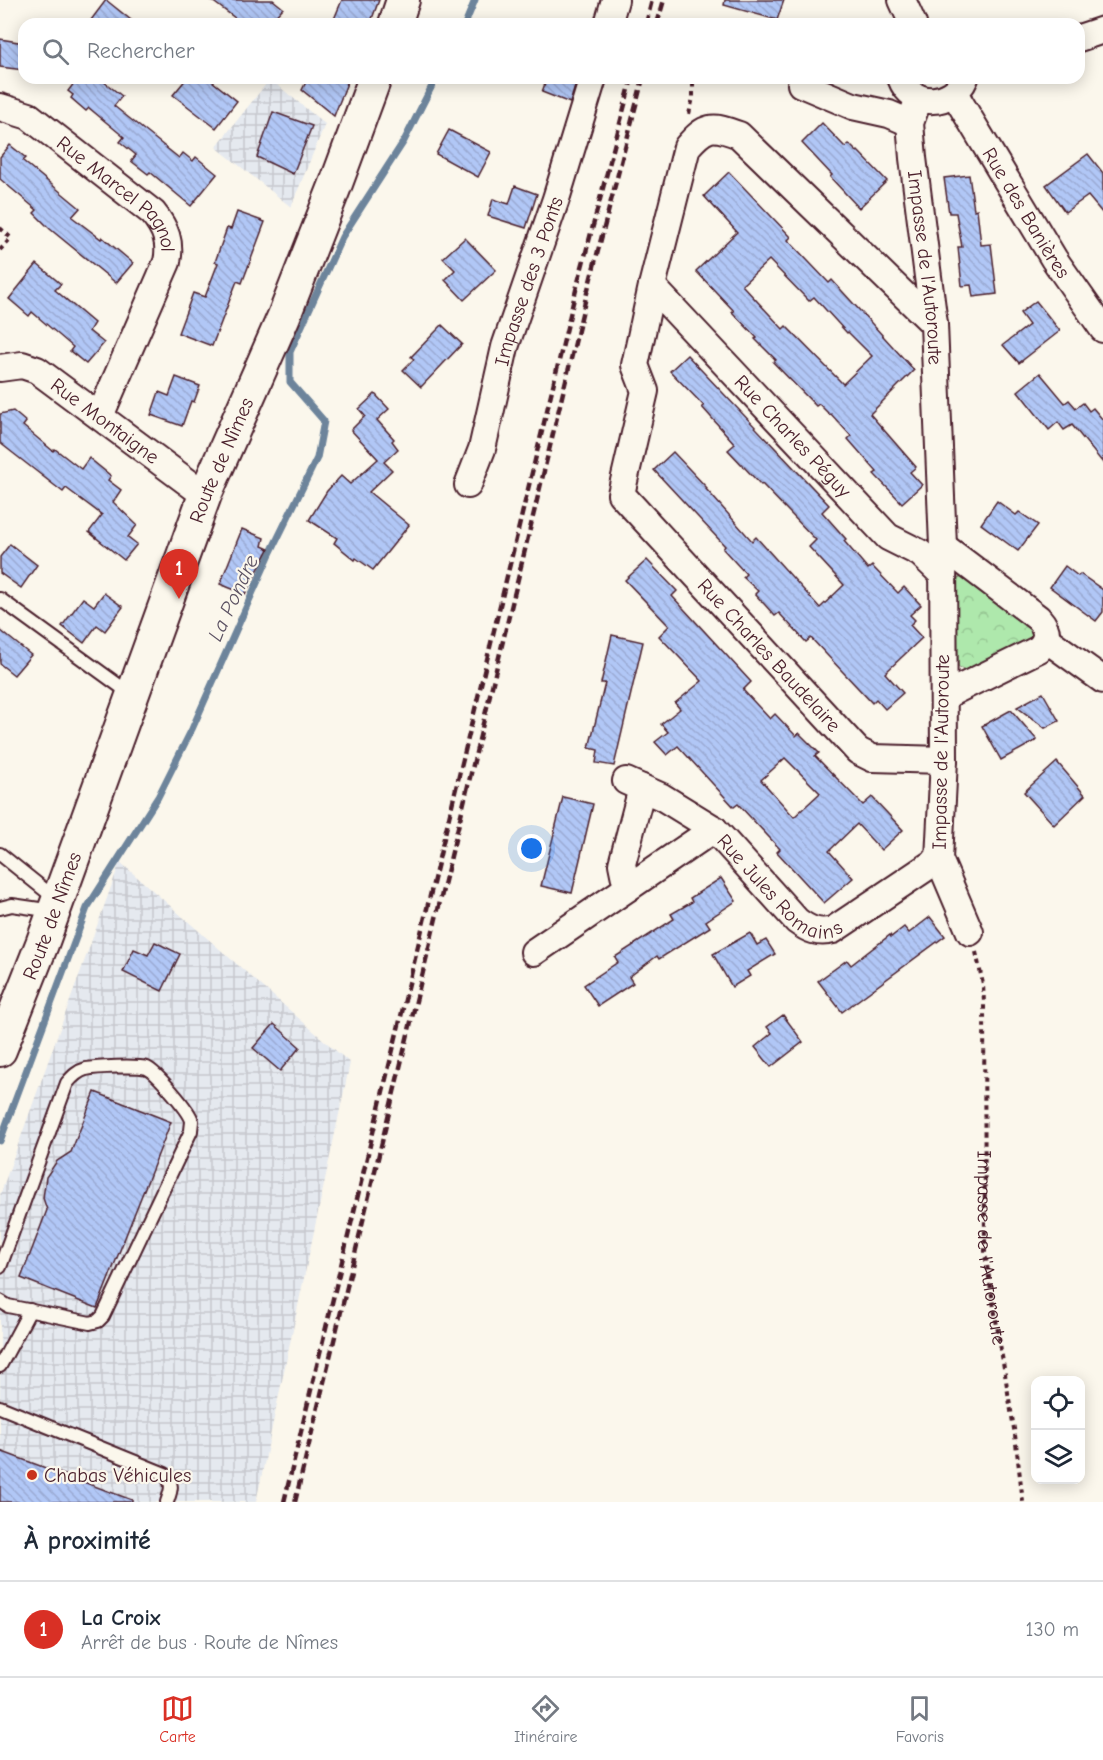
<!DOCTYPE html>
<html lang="fr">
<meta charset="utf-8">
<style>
body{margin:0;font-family:"Comic Neue",sans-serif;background:#f2f2f3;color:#1f2937}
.controls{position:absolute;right:18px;bottom:18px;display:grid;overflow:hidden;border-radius:12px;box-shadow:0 3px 15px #0003}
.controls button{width:54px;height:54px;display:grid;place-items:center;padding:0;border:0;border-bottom:2px solid #e0e1e3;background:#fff;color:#1f2937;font:30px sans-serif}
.you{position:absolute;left:532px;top:849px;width:21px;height:21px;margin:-15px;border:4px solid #fff;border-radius:50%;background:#1a73e8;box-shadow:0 0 0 9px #1a73e833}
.badge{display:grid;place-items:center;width:39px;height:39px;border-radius:50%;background:#d93025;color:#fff;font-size:20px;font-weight:700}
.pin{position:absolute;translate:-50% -50px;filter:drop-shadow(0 2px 3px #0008)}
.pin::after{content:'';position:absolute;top:32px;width:21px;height:18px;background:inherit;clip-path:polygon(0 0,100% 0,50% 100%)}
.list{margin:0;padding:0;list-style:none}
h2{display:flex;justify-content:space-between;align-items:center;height:78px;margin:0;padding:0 24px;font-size:26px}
h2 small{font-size:20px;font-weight:400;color:#747a83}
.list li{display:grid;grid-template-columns:39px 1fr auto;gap:18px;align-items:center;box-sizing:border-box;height:96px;padding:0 24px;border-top:2px solid #e0e1e3}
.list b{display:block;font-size:22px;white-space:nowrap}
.list p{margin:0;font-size:20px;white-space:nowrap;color:#747a83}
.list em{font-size:20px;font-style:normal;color:#747a83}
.icon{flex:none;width:33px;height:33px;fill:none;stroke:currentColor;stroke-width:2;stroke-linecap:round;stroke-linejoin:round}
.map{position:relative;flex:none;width:1103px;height:1502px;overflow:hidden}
.search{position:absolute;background:#fff;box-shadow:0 3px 15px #0003;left:18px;right:18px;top:18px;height:66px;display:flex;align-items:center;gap:15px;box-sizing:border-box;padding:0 21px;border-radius:18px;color:#747a83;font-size:22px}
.sheet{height:174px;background:#fff}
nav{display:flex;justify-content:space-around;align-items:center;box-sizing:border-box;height:84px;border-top:2px solid #e0e1e3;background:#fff;font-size:16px;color:#747a83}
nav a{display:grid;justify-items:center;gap:3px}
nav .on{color:#d93025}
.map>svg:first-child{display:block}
</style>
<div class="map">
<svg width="1103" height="1502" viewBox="0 0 1103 1502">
<defs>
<pattern id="industrial-grid" width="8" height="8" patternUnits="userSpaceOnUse" patternTransform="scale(1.5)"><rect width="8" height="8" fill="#e5e9ef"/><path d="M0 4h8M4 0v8" fill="none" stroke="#c6c7cd"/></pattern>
<pattern id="park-crowns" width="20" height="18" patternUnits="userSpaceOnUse" patternTransform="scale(1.5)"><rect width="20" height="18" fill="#aee8ac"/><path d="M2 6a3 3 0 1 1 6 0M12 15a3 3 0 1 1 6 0" fill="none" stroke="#97c794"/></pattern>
<pattern id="building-back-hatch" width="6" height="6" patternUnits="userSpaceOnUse" patternTransform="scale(1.5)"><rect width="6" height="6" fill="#b1c7f6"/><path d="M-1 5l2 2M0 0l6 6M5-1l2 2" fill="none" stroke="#9aaad3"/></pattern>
</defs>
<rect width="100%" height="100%" fill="#fbf7ec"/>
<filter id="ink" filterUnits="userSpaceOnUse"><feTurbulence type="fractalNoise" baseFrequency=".0167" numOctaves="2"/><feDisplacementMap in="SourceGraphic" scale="12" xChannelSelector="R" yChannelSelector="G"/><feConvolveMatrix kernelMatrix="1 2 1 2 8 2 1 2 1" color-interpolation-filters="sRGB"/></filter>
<g filter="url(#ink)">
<!-- industrial -->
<g fill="url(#industrial-grid)">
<path d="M270 79 325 124 291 207 216 147Z"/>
<path d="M120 862 350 1063 256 1502H0V1195Z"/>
</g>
<!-- park -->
<path fill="url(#park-crowns)" stroke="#7c846c" stroke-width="1.5" d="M968 573 1035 629 1032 638 1026 644 969 672 958 667 956 580Z"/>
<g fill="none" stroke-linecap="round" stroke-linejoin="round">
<!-- stream -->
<g stroke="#6d849b" stroke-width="7">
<path d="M465 24 475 0"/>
<path d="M0 1141 87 908 158 797 192 729 269 556 317 458 324 421 290 382V352L342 237 404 141 436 78"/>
</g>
</g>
<!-- building -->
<g fill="url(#building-back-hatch)" stroke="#4a1f2b" stroke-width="1.5" fill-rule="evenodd">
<path d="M106 0 136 24H88Z"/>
<path d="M211 0H273L283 8 268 24H243Z"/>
<path d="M342 0H379L370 24H332Z"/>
<path d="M725 0H784L777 20 724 5Z"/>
<path d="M0 39 24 43V70L0 67Z"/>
<path d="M78 78H99L122 96 114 106 179 158 183 153 193 161 196 157 217 174 191 206 150 172 148 174 131 161 136 155 120 142 124 137 89 108 86 111 71 98 73 95 68 91Z"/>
<path d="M187 78H208L237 101 216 128 173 95Z"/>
<path d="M308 78H349L334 116 302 90Z"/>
<path d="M547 78H559L576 83 570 103 542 92Z"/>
<path d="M273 112 312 126 293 174 257 157Z"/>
<path d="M822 123 845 147 849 144 857 152 858 151 887 181 859 208 830 177 832 175 802 143Z"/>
<path d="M449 130 491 152 478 177 436 154Z"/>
<path d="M10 145 26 158 23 161 80 208 72 217 101 239 102 237 133 263 116 283 50 229 34 213 37 210 0 179V157Z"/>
<path d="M1088 154 1103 173V214L1088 196 1065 212 1046 185Z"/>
<path d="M729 172 791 237 788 240 829 283 832 280 914 370 870 414 916 467 910 472 922 485 902 503 874 474 877 472 848 439 851 436 831 414 830 415 819 404 816 406 773 362 776 360 755 339 757 338 732 312 734 311 696 271 737 232 704 196ZM769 260 809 301 814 297 847 333 848 332 872 356 843 384 786 326 783 329 742 285Z"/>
<path d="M969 175 974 210 977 209 981 245 991 244 997 294 973 297 971 285 962 286 958 247H962L956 213H949L944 178Z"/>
<path d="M515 186 537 194 526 228 488 216 493 199 509 204Z"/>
<path d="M237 212 265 222 242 283 237 281 212 346 178 333 193 293 205 297 218 263 215 262 227 228 231 229Z"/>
<path d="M465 238 496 270 464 300 445 280 455 270 443 258Z"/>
<path d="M37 264 61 284 55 290 94 323 89 331 104 343 86 364 70 351 73 347 32 312 29 316 9 299Z"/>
<path d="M1036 301 1060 331 1019 363 1003 345 1029 325 1020 313Z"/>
<path d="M442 325 462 344 421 387 403 370 414 359 411 357Z"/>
<path d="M687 355 829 505 822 512 846 539 844 541 868 569 872 566 898 593 904 587 921 605 910 615 915 620 910 625 922 638 885 673 903 693 885 709 876 699 872 703 811 638 806 642 779 613 775 616 755 594 758 591 743 577 746 574 723 549 725 546 654 470 673 452 707 488 706 489 752 541 756 537 820 608 844 585 809 547 816 540 762 484 761 485 728 450 735 444 702 407 704 406 670 371Z"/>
<path d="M1040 373 1065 403 1069 400 1076 408 1083 403 1089 411 1093 408 1103 420V463L1072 425 1064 430 1058 422 1049 430 1018 391Z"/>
<path d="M176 377 200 386 194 402 191 401 182 426 151 415 159 392 169 396Z"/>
<path d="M375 394 389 409 377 420 394 439 392 441 398 449 384 462 392 470 369 492 409 525 373 570 356 558 355 560 334 543 337 538 309 520 327 491 341 476 350 484 378 459 351 430 365 416 359 409Z"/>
<path d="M13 411 26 422 23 426 53 451 55 449 81 469 89 458 111 476 108 480 121 490 113 502 137 525 128 537 137 544 124 560 89 532 102 515 66 488 63 492 0 443V414Z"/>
<path d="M997 501 1016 515 1019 512 1038 525 1018 551 981 524Z"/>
<path d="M242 529 264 538 262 546 269 549 245 594 220 584Z"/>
<path d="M10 544 37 565 21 588 0 573V557Z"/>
<path d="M647 560 677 591 672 596 751 682 743 690 770 719 775 714 796 736 799 733 819 753 815 756 863 805 872 797 903 830 881 850 857 824 829 851 853 878 824 903 777 852 780 849 738 804 734 807 678 746 667 755 655 742 668 732 661 724 680 709 675 703 702 681 659 636 669 626 625 580ZM785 758 820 793 794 817 761 780Z"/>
<path d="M1065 566 1078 576 1080 574 1103 590V612L1096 621 1050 587Z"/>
<path d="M104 593 123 607 105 631 97 625 84 643 62 626 83 598 94 606Z"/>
<path d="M0 630 31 655 14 675 0 664Z"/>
<path d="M612 635 643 642 614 766 596 763 598 750 589 748 605 683H601Z"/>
<path d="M1043 693 1059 721 1045 728 1017 707Z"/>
<path d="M1011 710 1037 740 1001 760 982 726Z"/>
<path d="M1057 762 1085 795 1054 825 1024 792Z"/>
<path d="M563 797 593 804 572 893 541 886Z"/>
<path d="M721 878 736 901 706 921 710 927 659 959 657 956 629 977 633 983 598 1006 584 985 618 962 615 957 674 919 671 914 692 902 690 898Z"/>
<path d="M930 917 945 936 842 1012 818 981 847 960 851 965 890 935 891 937 904 927 909 933Z"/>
<path d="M750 933 757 945 766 940 775 954 747 971 750 976 732 987 713 954Z"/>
<path d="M155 942 180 954 162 991 123 972 134 949 148 955Z"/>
<path d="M783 1015 803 1042 771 1067 755 1047 772 1033 767 1027Z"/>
<path d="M274 1024 300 1047 280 1071 253 1048Z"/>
<path d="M95 1092 171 1122 97 1308 21 1278 47 1210 43 1198 46 1177 57 1161 71 1152Z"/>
<path d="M0 1451 132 1500V1502H0Z"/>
</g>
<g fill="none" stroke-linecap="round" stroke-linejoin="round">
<defs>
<g id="service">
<path d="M0 599 132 695"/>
<path d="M0 854 56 899"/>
<path d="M0 908 12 905 53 911"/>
<path d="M0 1267 67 1083C73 1076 78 1071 86 1069 96 1067 137 1065 147 1068 156 1072 190 1111 192 1121 192 1123 191 1129 191 1131L103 1316 98 1321 90 1323 8 1306 0 1301"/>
<path d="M0 1366 30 1310"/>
<path d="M0 1407 165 1474C174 1485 171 1490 167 1502"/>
</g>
<g id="minor">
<path d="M902 0 913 24"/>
<path d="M608 24 615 0"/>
<path d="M1079 38 1103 30"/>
<path d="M901 78C912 109 953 106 965 78"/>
<path d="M801 84 853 106 889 114 910 123"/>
<path id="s2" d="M954 93 1054 259 1103 329"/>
<path id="s3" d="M919 98 910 123 913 158 934 324 943 546 944 760 939 859 970 932"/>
<path id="s4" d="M0 107 29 116 43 127 153 213C166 229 171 243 167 262L100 416"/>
<path id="s5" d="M652 286 888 537 920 553 942 574"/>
<path id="s6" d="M934 324 739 135C712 125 706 125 687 147L652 286 635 365 645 391 621 494 858 751 872 758 944 760"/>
<path id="s7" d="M0 368 22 365 37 370 205 495"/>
<path id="s8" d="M468 485 482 449 505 347 556 199 593 78"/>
<path d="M943 546 1038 618C1048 629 1049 638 1039 649L944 696"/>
<path d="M1046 639 1103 680"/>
<path d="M626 781 662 797 714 829"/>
<path d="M627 888 622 864 642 788"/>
<path id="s9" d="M534 952 714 829 797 921C809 930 819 934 833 930L939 859"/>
</g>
<g id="tertiary">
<path d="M395 24 403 0"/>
<path id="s10" d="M0 1050 42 944 205 495 284 316 337 181 375 78"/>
</g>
</defs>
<!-- service casing -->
<use href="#service" stroke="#4a1f2b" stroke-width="16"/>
<!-- minor casing -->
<use href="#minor" stroke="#4a1f2b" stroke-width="30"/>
<!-- tertiary casing -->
<use href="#tertiary" stroke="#4a1f2b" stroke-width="36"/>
<!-- path -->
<g stroke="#4a1f2b" stroke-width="4" stroke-dasharray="4.5 4.5" stroke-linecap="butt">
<path d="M689 114 693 98V78"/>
<path d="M0 228 11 238 0 250"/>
<path id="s1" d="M976 952 983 984 984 1003 985 1253 1015 1435 1023 1502"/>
</g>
<!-- service -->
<use href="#service" stroke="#fbf7ec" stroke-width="12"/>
<!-- minor -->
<use href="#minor" stroke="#fbf7ec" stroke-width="26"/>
<!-- tertiary -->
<use href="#tertiary" stroke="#fbf7ec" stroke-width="32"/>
<!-- rail -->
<g stroke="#4a1f2b" stroke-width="4.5" stroke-dasharray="9 4.5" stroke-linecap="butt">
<path d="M646 24 652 0"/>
<path d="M657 24 664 0"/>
<path d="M284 1502 576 290 632 78"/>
<path d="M295 1502 587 293 643 78"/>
</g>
</g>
</g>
<!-- markers -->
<circle fill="#c8321e" stroke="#fbf7ec" stroke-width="2" cx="32" cy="1475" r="6"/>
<g text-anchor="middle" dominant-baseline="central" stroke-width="4.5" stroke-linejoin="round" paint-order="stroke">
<!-- street labels -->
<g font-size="20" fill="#4a1f2b" stroke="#fbf7ec">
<text stroke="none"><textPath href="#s4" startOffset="150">Rue Marcel Pagnol</textPath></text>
<text stroke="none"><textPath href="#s2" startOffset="140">Rue des Banières</textPath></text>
<text stroke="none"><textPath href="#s3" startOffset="172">Impasse de l'Autoroute</textPath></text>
<text stroke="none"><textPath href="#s8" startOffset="213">Impasse des 3 Ponts</textPath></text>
<text stroke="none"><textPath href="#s7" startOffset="123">Rue Montaigne</textPath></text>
<text stroke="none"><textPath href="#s5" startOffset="206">Rue Charles Péguy</textPath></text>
<text stroke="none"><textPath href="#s10" startOffset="630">Route de Nîmes</textPath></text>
<text stroke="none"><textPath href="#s6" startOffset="908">Rue Charles Baudelaire</textPath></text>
<text transform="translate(941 752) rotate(-89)">Impasse de l'Autoroute</text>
<text stroke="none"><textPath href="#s9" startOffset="309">Rue Jules Romains</textPath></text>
<text stroke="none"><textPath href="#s10" startOffset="144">Route de Nîmes</textPath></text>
<text stroke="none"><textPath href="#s1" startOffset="297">Impasse de l'Autoroute</textPath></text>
</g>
<!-- poi labels -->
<g font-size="20" fill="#4a1f2b" stroke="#fbf7ec" text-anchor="start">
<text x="44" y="1475">Chabas Véhicules</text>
</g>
<!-- water labels -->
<g font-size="21" font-style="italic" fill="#5c5263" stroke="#fbf7ec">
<text transform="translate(233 598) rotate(-65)">La Pondre</text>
</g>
</g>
</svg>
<div class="controls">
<button><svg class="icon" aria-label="locate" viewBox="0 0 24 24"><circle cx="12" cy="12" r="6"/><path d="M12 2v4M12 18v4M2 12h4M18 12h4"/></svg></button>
<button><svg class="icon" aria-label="layers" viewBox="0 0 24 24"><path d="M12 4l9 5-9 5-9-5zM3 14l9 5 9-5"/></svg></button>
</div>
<div class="you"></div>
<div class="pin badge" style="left:179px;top:599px">1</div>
<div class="search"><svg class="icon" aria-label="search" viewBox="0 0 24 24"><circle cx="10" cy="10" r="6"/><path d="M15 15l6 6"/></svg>Rechercher</div>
</div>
<section class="sheet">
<h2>À proximité<small></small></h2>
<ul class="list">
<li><span class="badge">1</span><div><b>La Croix</b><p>Arrêt de bus · Route de Nîmes</p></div><em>130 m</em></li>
</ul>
</section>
<nav>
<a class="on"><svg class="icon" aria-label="map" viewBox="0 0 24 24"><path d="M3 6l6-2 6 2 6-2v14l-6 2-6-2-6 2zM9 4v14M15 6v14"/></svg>Carte</a>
<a><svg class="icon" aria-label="directions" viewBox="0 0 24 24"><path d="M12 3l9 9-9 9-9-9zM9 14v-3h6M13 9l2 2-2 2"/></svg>Itinéraire</a>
<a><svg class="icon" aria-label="saved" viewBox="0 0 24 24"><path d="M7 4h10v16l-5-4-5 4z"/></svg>Favoris</a>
</nav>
